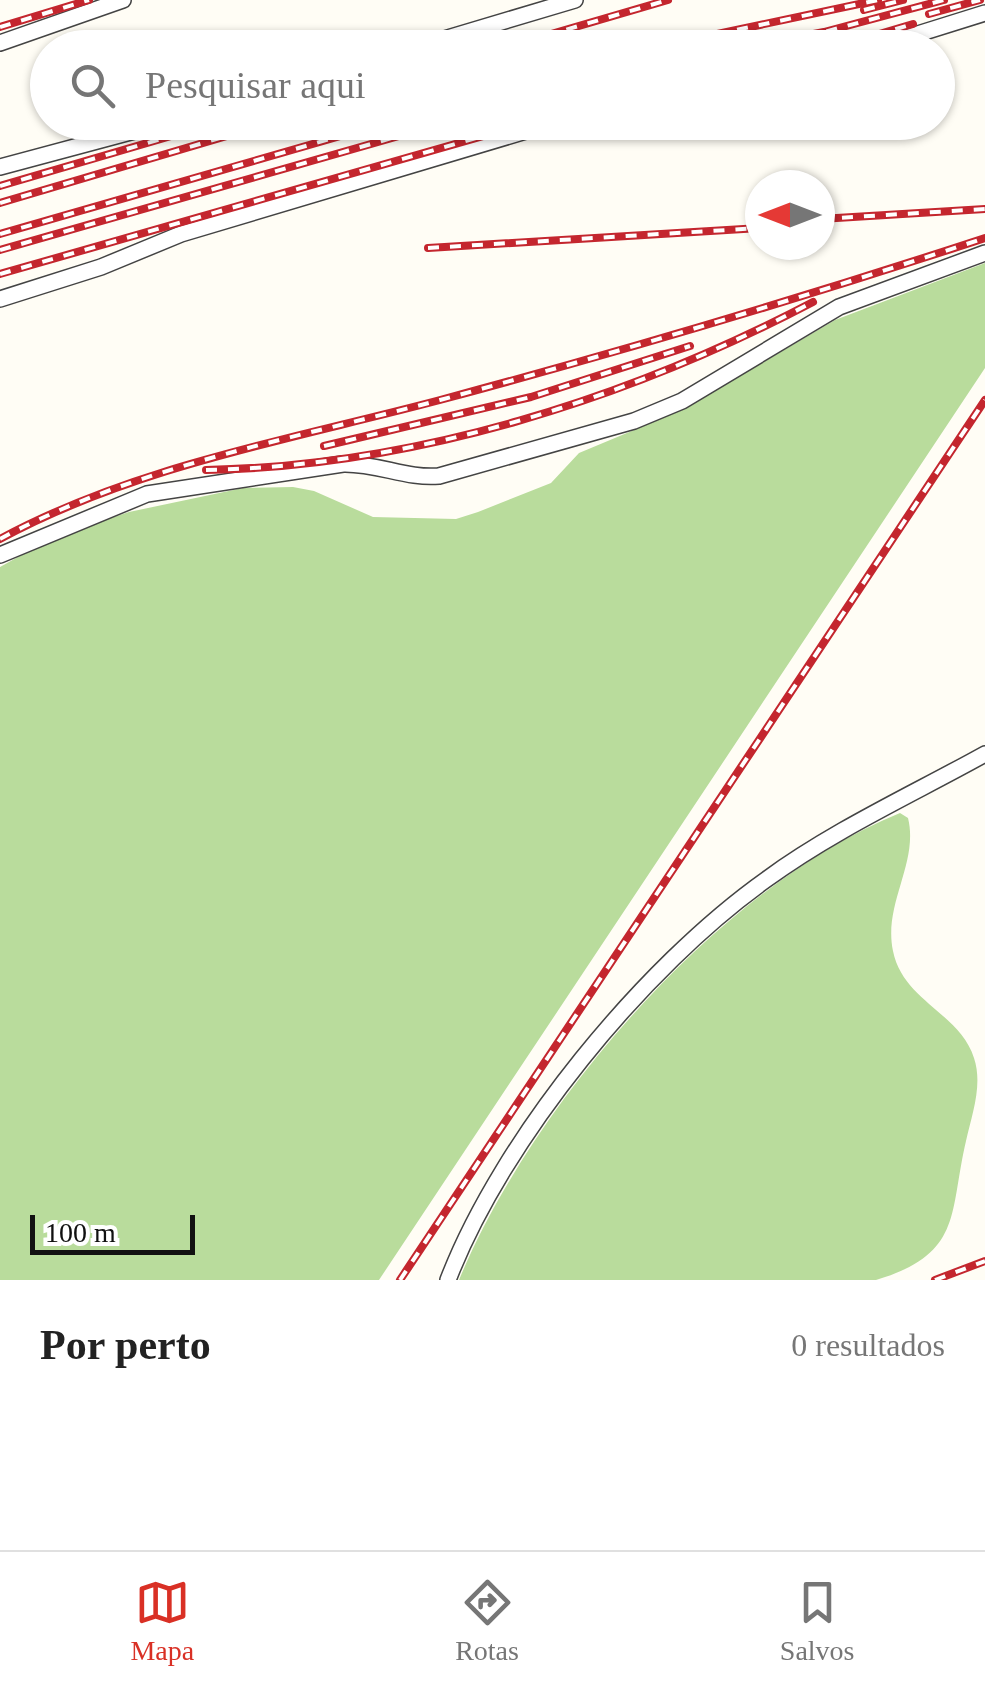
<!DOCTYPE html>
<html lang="pt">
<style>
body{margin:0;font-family:"Times New Roman",serif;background:#f6f6f6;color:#222}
.compass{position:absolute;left:745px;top:170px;width:90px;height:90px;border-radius:50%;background:#fff;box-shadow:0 2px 8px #0004;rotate:270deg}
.scale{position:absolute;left:30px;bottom:25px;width:165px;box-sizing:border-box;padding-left:10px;border:5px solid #111;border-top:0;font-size:28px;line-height:35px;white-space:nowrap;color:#111;-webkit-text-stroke:8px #fff;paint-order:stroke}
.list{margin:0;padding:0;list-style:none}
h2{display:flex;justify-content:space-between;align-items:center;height:130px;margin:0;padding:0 40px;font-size:42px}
h2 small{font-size:32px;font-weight:400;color:#767676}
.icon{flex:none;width:55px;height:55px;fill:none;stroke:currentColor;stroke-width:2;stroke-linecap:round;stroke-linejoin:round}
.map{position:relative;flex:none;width:985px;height:1280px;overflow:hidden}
.search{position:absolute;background:#fff;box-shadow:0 2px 8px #0004;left:30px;right:30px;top:30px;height:110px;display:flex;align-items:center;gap:25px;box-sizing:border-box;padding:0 35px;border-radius:55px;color:#767676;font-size:38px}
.sheet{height:270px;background:#fff}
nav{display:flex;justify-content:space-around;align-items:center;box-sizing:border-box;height:140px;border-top:2px solid #e0e0e0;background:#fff;font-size:28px;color:#767676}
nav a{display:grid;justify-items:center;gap:5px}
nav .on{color:#d93025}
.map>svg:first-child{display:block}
</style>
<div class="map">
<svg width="985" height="1280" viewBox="0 0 985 1280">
<rect width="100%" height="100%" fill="#fffdf5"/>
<!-- forest -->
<g fill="#b9dc9c">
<path d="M985 263V368L379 1280H0V567L54 537 129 512 243 488 293 487 314 491 373 517 456 519 478 512 551 483 579 453 682 410 835 320Z"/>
<path d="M900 813 908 818C919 863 883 904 893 951 903 1001 960 1013 974 1058 983 1085 972 1114 966 1141 949 1214 963 1254 876 1280H459C532 1103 721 885 900 813Z"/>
</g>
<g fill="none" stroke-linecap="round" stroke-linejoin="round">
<defs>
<g id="minor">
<path d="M0 43 123 0"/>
<path d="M414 48 575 0"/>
<path d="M873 48 985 13"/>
<path d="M0 167 168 122"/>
<path d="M0 299 101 267 181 234 556 122"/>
<path d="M0 555 147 494 343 464C377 463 407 479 439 476L634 421 682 401 839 307 985 253"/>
<path d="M448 1280C502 1139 644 966 767 879 834 830 913 794 985 754"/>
</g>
</defs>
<!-- minor casing -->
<use href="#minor" stroke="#444" stroke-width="18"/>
<!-- minor -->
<use href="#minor" stroke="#fff" stroke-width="15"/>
<defs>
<g id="rail">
<path d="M864 10 903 0"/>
<path d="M929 14 980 0"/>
<path d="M0 27 89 0"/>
<path d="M476 48 515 36"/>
<path d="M503 48 668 0"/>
<path d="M621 48 665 36"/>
<path d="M651 48 878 0"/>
<path d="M740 48 824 32 944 0"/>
<path d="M832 48 913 24"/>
<path d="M0 186 219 122"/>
<path d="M0 203 274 122"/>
<path d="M820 219 985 209"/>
<path d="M0 234 389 122"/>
<path d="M428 248 760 228"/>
<path d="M0 250 448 122"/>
<path d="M0 274 532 122"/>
<path d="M324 446 531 397 690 346"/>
<path d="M206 470C415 466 628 399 813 302"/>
<path d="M0 539C135 466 293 439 440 400 623 351 805 297 985 238"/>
<path d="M400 1280 985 400"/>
<path d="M935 1280 985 1261"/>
</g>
</defs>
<!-- rail casing -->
<use href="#rail" stroke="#c4262e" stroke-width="8"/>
<!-- rail -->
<use href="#rail" stroke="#fff" stroke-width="4" stroke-dasharray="11" stroke-linecap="butt"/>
</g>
</svg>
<svg class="compass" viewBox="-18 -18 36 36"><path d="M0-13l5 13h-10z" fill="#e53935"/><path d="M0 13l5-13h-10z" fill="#767676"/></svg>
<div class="scale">100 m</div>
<div class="search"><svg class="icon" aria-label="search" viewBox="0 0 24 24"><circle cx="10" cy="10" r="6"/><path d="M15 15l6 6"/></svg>Pesquisar aqui</div>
</div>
<section class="sheet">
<h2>Por perto<small>0 resultados</small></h2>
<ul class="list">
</ul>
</section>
<nav>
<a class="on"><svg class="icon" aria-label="map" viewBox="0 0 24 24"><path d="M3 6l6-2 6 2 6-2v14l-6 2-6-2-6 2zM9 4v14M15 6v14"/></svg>Mapa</a>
<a><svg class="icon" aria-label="directions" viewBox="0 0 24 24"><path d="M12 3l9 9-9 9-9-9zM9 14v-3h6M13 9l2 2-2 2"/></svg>Rotas</a>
<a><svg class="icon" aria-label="saved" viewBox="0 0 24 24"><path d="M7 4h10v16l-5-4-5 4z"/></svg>Salvos</a>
</nav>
